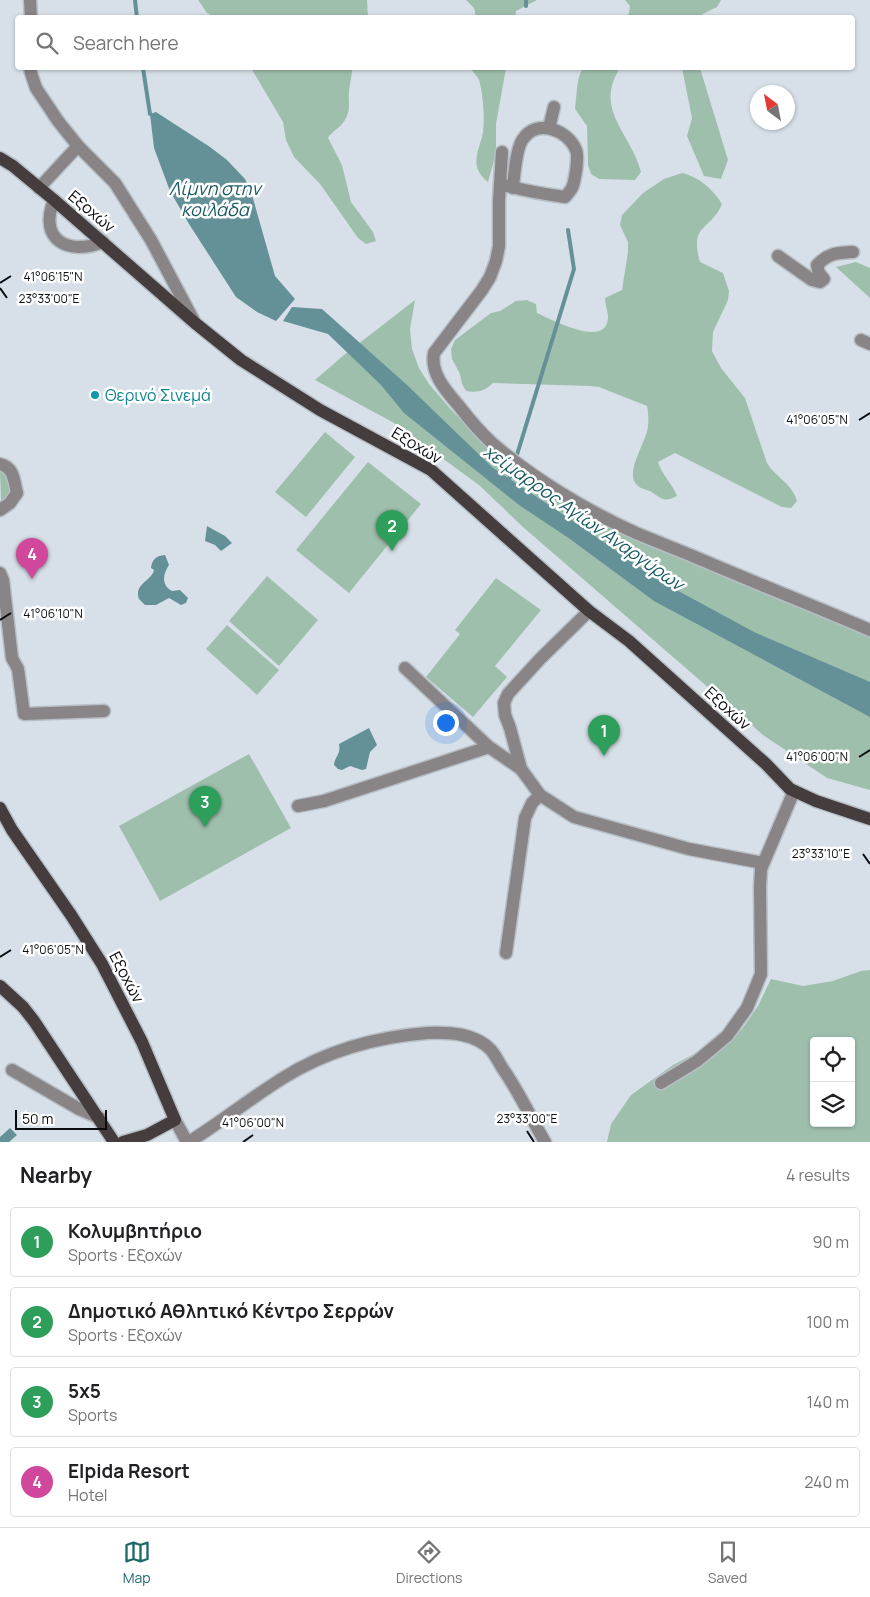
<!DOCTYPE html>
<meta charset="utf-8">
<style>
body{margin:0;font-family:Manrope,sans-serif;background:#f2f2f2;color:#202124}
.controls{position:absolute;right:15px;bottom:15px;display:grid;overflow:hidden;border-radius:5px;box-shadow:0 1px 4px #0004}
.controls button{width:45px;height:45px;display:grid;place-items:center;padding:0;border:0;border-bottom:1px solid #e0e0e0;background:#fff;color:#202124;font:25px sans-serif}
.compass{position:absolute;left:750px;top:85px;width:45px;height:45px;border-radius:50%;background:#fff;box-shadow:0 1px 4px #0004;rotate:328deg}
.scale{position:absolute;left:15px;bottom:12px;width:92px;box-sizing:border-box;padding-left:5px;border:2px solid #0a0d0f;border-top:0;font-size:14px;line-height:18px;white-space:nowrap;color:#0a0d0f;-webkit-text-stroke:4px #fff;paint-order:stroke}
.you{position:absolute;left:445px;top:722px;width:18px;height:18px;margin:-12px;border:4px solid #fff;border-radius:50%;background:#1a73e8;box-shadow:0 0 0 8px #1a73e833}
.badge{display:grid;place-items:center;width:32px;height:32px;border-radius:50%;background:#1c696a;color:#fff;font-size:16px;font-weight:700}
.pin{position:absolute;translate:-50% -41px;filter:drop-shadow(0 1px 2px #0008)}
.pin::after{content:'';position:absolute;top:26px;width:18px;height:15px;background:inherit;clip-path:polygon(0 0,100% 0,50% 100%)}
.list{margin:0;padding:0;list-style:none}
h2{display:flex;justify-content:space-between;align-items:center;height:65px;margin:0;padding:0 20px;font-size:21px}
h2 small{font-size:16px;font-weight:400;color:#757577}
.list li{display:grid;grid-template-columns:32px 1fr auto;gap:15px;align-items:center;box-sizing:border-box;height:70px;margin:0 10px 10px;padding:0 10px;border:1px solid #e0e0e0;border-radius:5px}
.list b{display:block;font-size:19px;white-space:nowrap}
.list p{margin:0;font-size:16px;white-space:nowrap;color:#757577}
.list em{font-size:16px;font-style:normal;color:#757577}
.icon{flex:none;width:28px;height:28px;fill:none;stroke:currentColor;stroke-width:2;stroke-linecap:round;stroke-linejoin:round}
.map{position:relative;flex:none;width:870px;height:1142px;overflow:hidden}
.search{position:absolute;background:#fff;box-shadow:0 1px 4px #0004;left:15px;right:15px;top:15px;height:55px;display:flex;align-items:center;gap:12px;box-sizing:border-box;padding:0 18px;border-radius:5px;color:#757577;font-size:19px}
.sheet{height:385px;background:#fff}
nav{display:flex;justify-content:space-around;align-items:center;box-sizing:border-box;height:70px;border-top:1px solid #e0e0e0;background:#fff;font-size:14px;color:#757577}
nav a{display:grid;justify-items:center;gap:2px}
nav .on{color:#1c696a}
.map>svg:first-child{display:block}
</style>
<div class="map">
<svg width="870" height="1142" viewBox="0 0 870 1142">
<rect width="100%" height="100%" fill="#d7e0e8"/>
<!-- green -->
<g fill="#9fbfad" fill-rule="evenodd">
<path d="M198 0H367L368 17H215L207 13Z"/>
<path d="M466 0H537L516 11 515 18 476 17 474 8Z"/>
<path d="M625 0H721L717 7 697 17 628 18 630 6Z"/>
<path d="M251 68H352C352 76 350 83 349 91 348 101 351 109 346 118 342 127 333 130 328 138L342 165 351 202 373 232 376 241 366 244 358 238 320 184 294 157 286 140 283 122Z"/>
<path d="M470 68H506L496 124V153L488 182C468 166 479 152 483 132 485 119 483 93 479 80 477 76 473 72 470 68Z"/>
<path d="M583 68H620C593 110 632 134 641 172L635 180 599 179 591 174 588 165 587 126 575 109C577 95 576 79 583 68Z"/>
<path d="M682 68H700L728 160 721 179 704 176 687 136 692 118Z"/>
<path d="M682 173C699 177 713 189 722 204 710 232 689 223 700 262L723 273 729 291 728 300 713 332 712 351 721 368 745 398 767 463C777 479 791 482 797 501L791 508 782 507 675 453 658 462C662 475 672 483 677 496 665 502 663 500 653 493 648 489 641 490 636 484 625 471 647 441 648 426 649 419 648 412 647 406L599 387 590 386 493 383C484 391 479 393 466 391L462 384 460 374 452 359 451 349 455 340 491 313 500 311 516 301 527 300 536 304 537 313C551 319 607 350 608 317 608 312 605 304 605 298L622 290 628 252V242L620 225 622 215 643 193 664 179Z"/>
<path d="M856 262 870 268V298L836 267Z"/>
<path d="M415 300 410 329 412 349 419 368 429 384 454 413 487 443 552 490 870 635V790L827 778 763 735 523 527 479 485 394 423 315 380 344 355Z"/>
<path d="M325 432 355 457 306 517 275 492Z"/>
<path d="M368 462 421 504 349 593 296 550Z"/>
<path d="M0 471 6 472 13 489 5 502 1 500Z"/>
<path d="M267 576 318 620 279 666 229 621Z"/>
<path d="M496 578 541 610 495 666 507 677 473 717 426 677 460 634 455 630Z"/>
<path d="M227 625 279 670 257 695 206 649Z"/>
<path d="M249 754 291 828 160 901 119 826Z"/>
<path d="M870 970V1142H607L611 1124 631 1095 673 1065 742 1029 758 1006 771 979 803 986 833 981 861 971ZM814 1041H851V1123H814Z"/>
</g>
<!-- water -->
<g fill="#649197">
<path d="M156 112 210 147 227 160 245 179 252 195 275 276 295 299 276 321 257 312 236 297 189 224 170 191 154 148 150 114Z"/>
<path d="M292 307 322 309 407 385 493 468 579 525 660 581 754 632 870 682V717L654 601 570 539 519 505 404 413 381 385 328 334 283 321Z"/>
<path d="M207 526 225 536 232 543 221 551 215 545 205 541Z"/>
<path d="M165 555 169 565C163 574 161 585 172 591L180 590 188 598 186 603 181 605 169 598 156 605H145L139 599C134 583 151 582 154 570L151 568C152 560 155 556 165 555Z"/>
<path d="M369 728 377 745 370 752 366 769 362 770 350 766 342 770 338 769 334 765C335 756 341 755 339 744Z"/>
<path d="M10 1128 17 1135 9 1142H0V1137Z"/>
</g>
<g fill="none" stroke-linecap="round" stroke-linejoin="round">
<!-- stream -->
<g stroke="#649197" stroke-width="4">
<path d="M135 0 137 18"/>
<path d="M526 0V6"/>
<path d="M143 68 150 114"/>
<path d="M516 458 574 269 568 230"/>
<path d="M508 482 514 465"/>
</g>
<defs>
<g id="minor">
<path d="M30 0 31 18"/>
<path d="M30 68 31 73 36 88 58 121 78 146 115 183 151 240 194 321"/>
<path d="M549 128 554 107"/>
<path d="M502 152 499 200V246L496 261 490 277 482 290 434 353C430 374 447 392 459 406 469 419 480 432 492 443 532 478 587 511 636 533 655 541 676 549 695 557 753 582 812 605 870 630"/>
<path d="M500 184C521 190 543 194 565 197 567 195 570 191 572 188 575 181 579 157 576 150 568 130 537 118 523 139 516 148 514 176 513 188"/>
<path d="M39 188 78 146"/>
<path d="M54 200C38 240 68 256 103 242"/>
<path d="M778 256 812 280 820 282 824 279 819 273 817 265C829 253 836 253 853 252"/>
<path d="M861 340 870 344"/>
<path d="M0 464C14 467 14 481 17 493L10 503 0 510"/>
<path d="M0 573 3 580 12 658 18 669 24 714 104 711"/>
<path d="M589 611 540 659 508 694 504 703 505 715 510 728 521 769 540 795 574 817 689 849 763 863"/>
<path d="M405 668 489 747 521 769"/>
<path d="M298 806 324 801 489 747"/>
<path d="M506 953 525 818 532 803 540 795"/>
<path d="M12 1070 79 1109 100 1118"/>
<path d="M661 1083 697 1061 727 1036 747 1008 761 974 760 887 761 869 794 791"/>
<path d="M175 1120 187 1142"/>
<path d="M189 1142C221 1122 251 1098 283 1078 326 1051 377 1037 427 1033 449 1032 475 1033 491 1050 496 1056 499 1063 503 1069 519 1092 531 1118 545 1142"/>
</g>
<g id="major">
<path d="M0 158 13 166 54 200 195 323 241 360 320 410 431 470 589 611 629 641 766 764 790 789 816 801 870 819"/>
<path d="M0 808 12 830 71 915 102 964 142 1042 175 1120 147 1135 123 1142"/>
<path d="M0 986 23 1007 34 1021 114 1142"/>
</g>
</defs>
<!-- minor casing -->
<use href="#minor" stroke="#b6bec5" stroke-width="15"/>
<!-- major casing -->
<use href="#major" stroke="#b6bec5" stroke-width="15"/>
<!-- minor -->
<use href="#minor" stroke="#898485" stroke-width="12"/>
<!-- major -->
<use href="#major" stroke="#453c3e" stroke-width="12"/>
</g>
<!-- ticks -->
<path fill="none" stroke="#0a0d0f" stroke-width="2" d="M0 283 11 276M0 288 7 298M859 420 870 413M0 620 11 613M859 757 870 750M863 854 870 864M0 957 11 950M527 1131 534 1142M243 1142 253 1135"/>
<!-- markers -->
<circle fill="#0f9aa8" stroke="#fff" stroke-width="2" cx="95" cy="395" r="5"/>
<g text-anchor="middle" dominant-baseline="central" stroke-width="5" stroke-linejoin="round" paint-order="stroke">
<!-- street labels -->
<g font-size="16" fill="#0a0d0f" stroke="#fff">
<text transform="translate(92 211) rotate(40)">Εξοχών</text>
<text transform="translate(417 445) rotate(31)">Εξοχών</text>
<text transform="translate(728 708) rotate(42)">Εξοχών</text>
<text transform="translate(127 977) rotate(62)">Εξοχών</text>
</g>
<!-- culture labels -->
<g font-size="16" fill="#0d838f" stroke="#fff" text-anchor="start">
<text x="105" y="395">Θερινό Σινεμά</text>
</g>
<!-- water labels -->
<g font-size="18" font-style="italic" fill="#1b5b63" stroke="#fff">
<text x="215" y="188">Λίμνη στην<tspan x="215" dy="21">κοιλάδα</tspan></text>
<text transform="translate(584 517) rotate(35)">χείμαρρος Αγίων Αναργύρων</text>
</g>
</g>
<g font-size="12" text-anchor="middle" fill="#0a0d0f" stroke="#fff" stroke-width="5" stroke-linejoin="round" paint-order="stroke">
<text x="53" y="281">41°06'15"N</text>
<text x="49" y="303">23°33'00"E</text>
<text x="817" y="424">41°06'05"N</text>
<text x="53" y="618">41°06'10"N</text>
<text x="817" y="761">41°06'00"N</text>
<text x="821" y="858">23°33'10"E</text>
<text x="53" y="954">41°06'05"N</text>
<text x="527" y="1123">23°33'00"E</text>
<text x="253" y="1127">41°06'00"N</text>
</g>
</svg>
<div class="controls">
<button><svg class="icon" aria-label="locate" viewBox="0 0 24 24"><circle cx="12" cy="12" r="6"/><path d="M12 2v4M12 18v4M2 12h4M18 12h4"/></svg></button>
<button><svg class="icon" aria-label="layers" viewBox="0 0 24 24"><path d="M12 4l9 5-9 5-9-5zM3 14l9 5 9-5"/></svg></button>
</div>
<svg class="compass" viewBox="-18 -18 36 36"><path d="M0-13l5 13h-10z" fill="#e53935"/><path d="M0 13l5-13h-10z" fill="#757577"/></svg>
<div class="scale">50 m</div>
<div class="you"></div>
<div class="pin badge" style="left:604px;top:756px;background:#2e9e5b">1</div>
<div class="pin badge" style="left:392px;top:551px;background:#2e9e5b">2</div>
<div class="pin badge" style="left:205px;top:827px;background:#2e9e5b">3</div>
<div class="pin badge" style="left:32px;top:579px;background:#d1479c">4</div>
<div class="search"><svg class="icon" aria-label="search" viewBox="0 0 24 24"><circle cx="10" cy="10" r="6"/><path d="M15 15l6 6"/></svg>Search here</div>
</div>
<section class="sheet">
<h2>Nearby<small>4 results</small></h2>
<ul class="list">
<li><span class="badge" style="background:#2e9e5b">1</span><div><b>Κολυμβητήριο</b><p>Sports · Εξοχών</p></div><em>90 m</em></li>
<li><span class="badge" style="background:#2e9e5b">2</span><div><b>Δημοτικό Αθλητικό Κέντρο Σερρών</b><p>Sports · Εξοχών</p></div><em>100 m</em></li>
<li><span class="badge" style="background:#2e9e5b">3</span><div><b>5x5</b><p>Sports</p></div><em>140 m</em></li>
<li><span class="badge" style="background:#d1479c">4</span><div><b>Elpida Resort</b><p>Hotel</p></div><em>240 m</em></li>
</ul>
</section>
<nav>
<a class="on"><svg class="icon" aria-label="map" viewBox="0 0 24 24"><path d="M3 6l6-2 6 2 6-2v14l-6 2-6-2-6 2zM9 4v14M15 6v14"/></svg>Map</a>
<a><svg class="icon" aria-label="directions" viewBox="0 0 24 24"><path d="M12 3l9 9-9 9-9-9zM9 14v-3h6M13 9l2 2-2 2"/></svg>Directions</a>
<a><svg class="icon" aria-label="saved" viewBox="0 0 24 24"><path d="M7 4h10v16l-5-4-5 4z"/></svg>Saved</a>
</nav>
